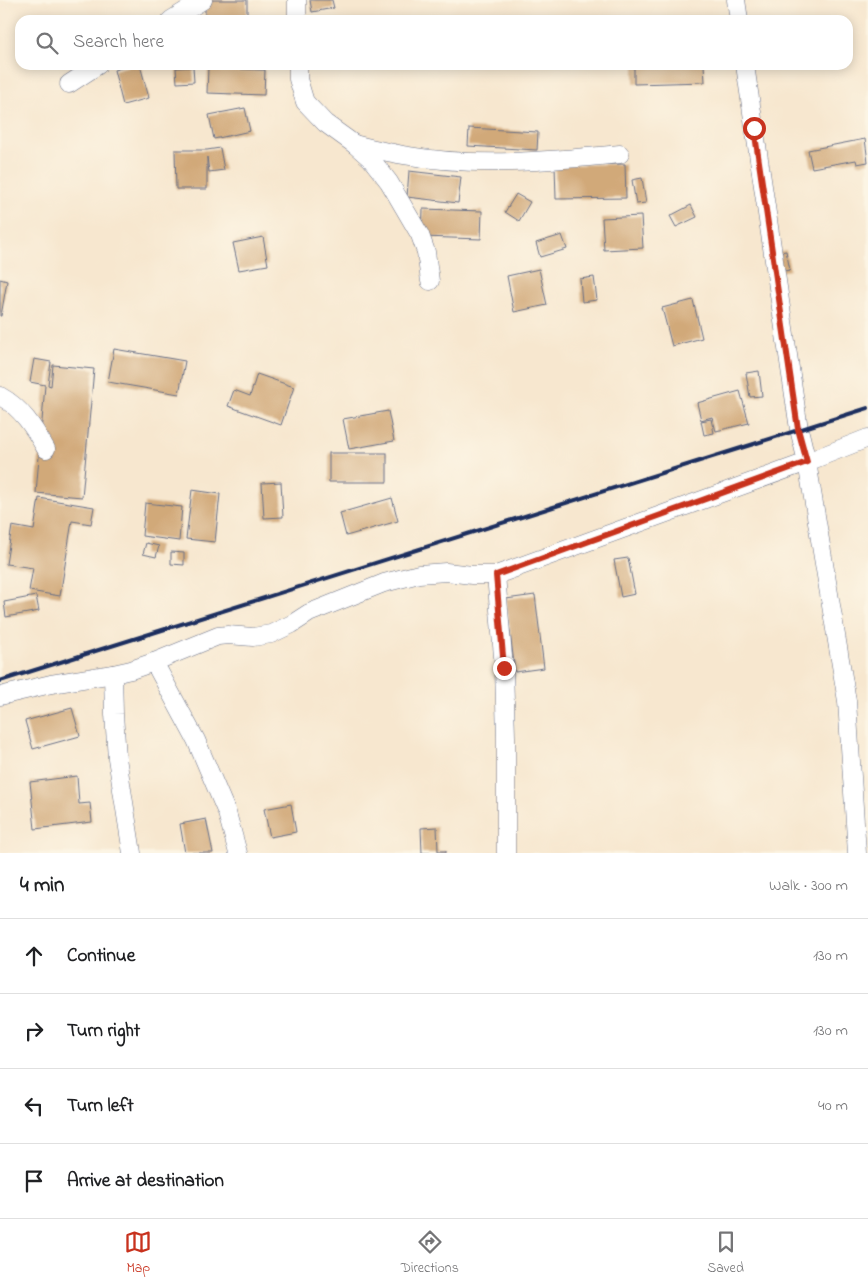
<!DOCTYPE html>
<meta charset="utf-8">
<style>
body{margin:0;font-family:"Indie Flower",sans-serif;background:#f2f2f2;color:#202124}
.stop{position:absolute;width:15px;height:15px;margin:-11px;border:4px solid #c8321e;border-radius:50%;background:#fff}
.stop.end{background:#c8321e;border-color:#fff;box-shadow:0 1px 5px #0008}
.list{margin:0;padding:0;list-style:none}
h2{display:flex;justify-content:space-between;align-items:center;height:65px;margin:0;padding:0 20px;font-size:21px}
h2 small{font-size:16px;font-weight:400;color:#757577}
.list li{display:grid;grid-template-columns:32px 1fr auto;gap:15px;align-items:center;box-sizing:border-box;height:75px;padding:0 20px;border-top:1px solid #e0e0e0}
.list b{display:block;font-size:19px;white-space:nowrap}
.list em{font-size:16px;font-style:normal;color:#757577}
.icon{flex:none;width:28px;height:28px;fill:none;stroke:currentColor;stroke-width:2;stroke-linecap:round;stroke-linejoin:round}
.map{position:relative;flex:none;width:868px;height:853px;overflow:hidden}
.search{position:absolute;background:#fff;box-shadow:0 2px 12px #0003;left:15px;right:15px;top:15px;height:55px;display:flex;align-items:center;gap:12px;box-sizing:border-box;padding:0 18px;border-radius:15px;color:#757577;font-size:19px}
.sheet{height:365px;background:#fff}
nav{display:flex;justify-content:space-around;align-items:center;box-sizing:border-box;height:70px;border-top:1px solid #e0e0e0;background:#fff;font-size:14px;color:#757577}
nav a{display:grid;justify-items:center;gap:2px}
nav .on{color:#c8321e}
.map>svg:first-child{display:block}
</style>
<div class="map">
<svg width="868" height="853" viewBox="0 0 868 853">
<rect width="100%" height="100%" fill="#fcf5e5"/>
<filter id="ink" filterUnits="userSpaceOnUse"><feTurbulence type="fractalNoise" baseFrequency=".02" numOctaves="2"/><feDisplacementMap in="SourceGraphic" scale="10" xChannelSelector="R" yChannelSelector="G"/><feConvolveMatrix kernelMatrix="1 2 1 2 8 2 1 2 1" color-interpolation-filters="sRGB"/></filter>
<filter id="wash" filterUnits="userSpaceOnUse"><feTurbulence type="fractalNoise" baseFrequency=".0096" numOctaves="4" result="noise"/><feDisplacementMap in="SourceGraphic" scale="20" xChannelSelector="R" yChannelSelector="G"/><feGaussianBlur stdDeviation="1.12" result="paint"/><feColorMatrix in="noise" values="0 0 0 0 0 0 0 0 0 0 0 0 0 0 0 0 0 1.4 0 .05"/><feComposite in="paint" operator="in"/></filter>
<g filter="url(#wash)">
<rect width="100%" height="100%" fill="#f7e7cf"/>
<g id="blocks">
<!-- building -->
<g fill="#d1a979">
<rect x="205" y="0" width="42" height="20"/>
<path d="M310 0H332L334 8 312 12Z"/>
<path d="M132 65H140L149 98 123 105 114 70Z"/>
<path d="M634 65H704L705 82 634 84Z"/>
<path d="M193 67 194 82 177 83 176 68Z"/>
<path d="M208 68 265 70 264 95 207 93Z"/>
<path d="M245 108 250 131 214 139 209 115Z"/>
<path d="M469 128 538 132 537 150 468 146Z"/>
<path d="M865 139 868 162 857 164 856 160 812 168 808 150Z"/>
<path d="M220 148 224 170 209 172 207 157V189H176L175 150H207Z"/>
<path d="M625 164 626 198 556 199 555 165Z"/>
<path d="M409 171 461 177 458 203 407 197Z"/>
<path d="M642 178 646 203 636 204 632 180Z"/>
<path d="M516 194 530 202 519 221 505 212Z"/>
<path d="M691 205 697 217 676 227 670 216Z"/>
<path d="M423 209 482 211 481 239 422 237Z"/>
<path d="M641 216 643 248 604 250 602 218Z"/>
<path d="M562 235 567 249 540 257 536 243Z"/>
<path d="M263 237 268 265 239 270 233 243Z"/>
<path d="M786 251 790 270 777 272 774 253Z"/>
<path d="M539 269 547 305 514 312 507 276Z"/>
<path d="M594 277 597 300 582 302 580 279Z"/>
<path d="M0 279 7 281 1 316H0Z"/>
<path d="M693 300 702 338 672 346 662 308Z"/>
<path d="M114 349 185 361 179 394 108 382Z"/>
<path d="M34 359 51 362 48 385 51 386 53 365 94 369 82 497 36 493 45 385 30 382Z"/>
<path d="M759 371 762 396 750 397 746 373Z"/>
<path d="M257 374 294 387 281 425 228 406 234 390 250 396Z"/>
<path d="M740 391 749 423 716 431 712 417 701 420 697 403Z"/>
<path d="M388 411 394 441 349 449 343 419Z"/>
<path d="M711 419 714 433 704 435 701 421Z"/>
<rect x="329" y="453" width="58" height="29"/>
<path d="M281 482 283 517 264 518 262 483Z"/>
<path d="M192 490 220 494 215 542 186 539Z"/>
<path d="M39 498 94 507 91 524 72 521 60 596 29 591 33 568 6 564 12 526 34 530Z"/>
<path d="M392 498 398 521 346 536 340 513Z"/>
<path d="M145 503 182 507 179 541 142 536Z"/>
<path d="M146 543 159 546 156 557 143 554Z"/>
<path d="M171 552 184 553V565L171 564Z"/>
<path d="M628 558 635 594 621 597 614 560Z"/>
<path d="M535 595 544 668 515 672 506 599Z"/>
<path d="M36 596 39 611 6 617 4 602Z"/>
<path d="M72 708 80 736 33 749 25 721Z"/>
<path d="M77 776 79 804 90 803 92 822 35 829 30 782Z"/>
<path d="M291 804 296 832 270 837 264 809Z"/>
<path d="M206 819 213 853H185L180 824Z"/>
<path d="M437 827 438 851H446V853H422L421 828Z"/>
</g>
</g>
</g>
<g filter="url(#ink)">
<use href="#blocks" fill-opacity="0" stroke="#686f86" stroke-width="1"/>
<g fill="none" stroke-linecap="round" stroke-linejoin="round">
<defs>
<g id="minor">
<path d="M297 0V20"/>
<path d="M736 0 739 20"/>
<path d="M171 20 203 0"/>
<path d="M298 65V79L305 102 325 123 354 144 371 159 389 182 420 235 426 252 430 281"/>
<path d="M745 65 799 429 807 462 847 701 857 853"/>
<path d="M69 84 98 65"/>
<path d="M354 144C370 148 386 152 403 155 475 168 548 161 620 154"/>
<path d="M0 396C22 408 34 428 46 449"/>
<path d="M496 575 504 668 506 737V853"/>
<path d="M154 662 196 740 227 813 238 853"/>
<path d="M113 674 114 714 117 758 132 853"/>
<path d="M0 696 51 684 113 674 131 670 154 662 218 636 228 635 253 637 271 634 292 624 309 613 384 583 419 574 446 572 472 575H496L807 462 868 438"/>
</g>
</defs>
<!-- minor casing -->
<use href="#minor" stroke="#686f86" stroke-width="19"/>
<!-- minor -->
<use href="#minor" stroke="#fff" stroke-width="18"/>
<!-- rail -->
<path stroke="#1b2f5e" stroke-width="4" d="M0 681 868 408"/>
</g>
</g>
<g fill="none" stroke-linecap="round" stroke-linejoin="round" filter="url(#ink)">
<!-- route -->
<path stroke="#c8321e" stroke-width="6" d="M504 668 496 575 807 462 798 429 754 128"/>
</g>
</svg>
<div class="stop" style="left:754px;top:128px"></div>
<div class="stop end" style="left:504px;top:668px"></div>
<div class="search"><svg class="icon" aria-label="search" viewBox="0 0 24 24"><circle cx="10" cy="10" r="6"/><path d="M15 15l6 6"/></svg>Search here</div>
</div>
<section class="sheet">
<h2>4 min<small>Walk · 300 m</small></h2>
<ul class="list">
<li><svg class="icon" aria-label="ahead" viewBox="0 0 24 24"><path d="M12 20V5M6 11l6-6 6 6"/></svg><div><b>Continue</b></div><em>130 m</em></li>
<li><svg class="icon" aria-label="right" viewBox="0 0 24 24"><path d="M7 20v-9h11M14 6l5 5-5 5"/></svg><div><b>Turn right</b></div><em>130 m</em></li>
<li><svg class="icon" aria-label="left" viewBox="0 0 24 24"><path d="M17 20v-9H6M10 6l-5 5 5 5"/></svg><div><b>Turn left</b></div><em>40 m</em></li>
<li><svg class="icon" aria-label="arrive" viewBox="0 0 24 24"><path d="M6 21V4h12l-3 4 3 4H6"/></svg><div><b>Arrive at destination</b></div></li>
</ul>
</section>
<nav>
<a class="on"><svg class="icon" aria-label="map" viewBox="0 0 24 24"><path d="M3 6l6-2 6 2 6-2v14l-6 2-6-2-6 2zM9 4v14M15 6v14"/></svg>Map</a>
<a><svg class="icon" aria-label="directions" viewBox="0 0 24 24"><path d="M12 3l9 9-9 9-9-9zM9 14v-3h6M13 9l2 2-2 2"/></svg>Directions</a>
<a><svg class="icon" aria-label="saved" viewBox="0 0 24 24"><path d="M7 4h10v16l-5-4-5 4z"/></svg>Saved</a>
</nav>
